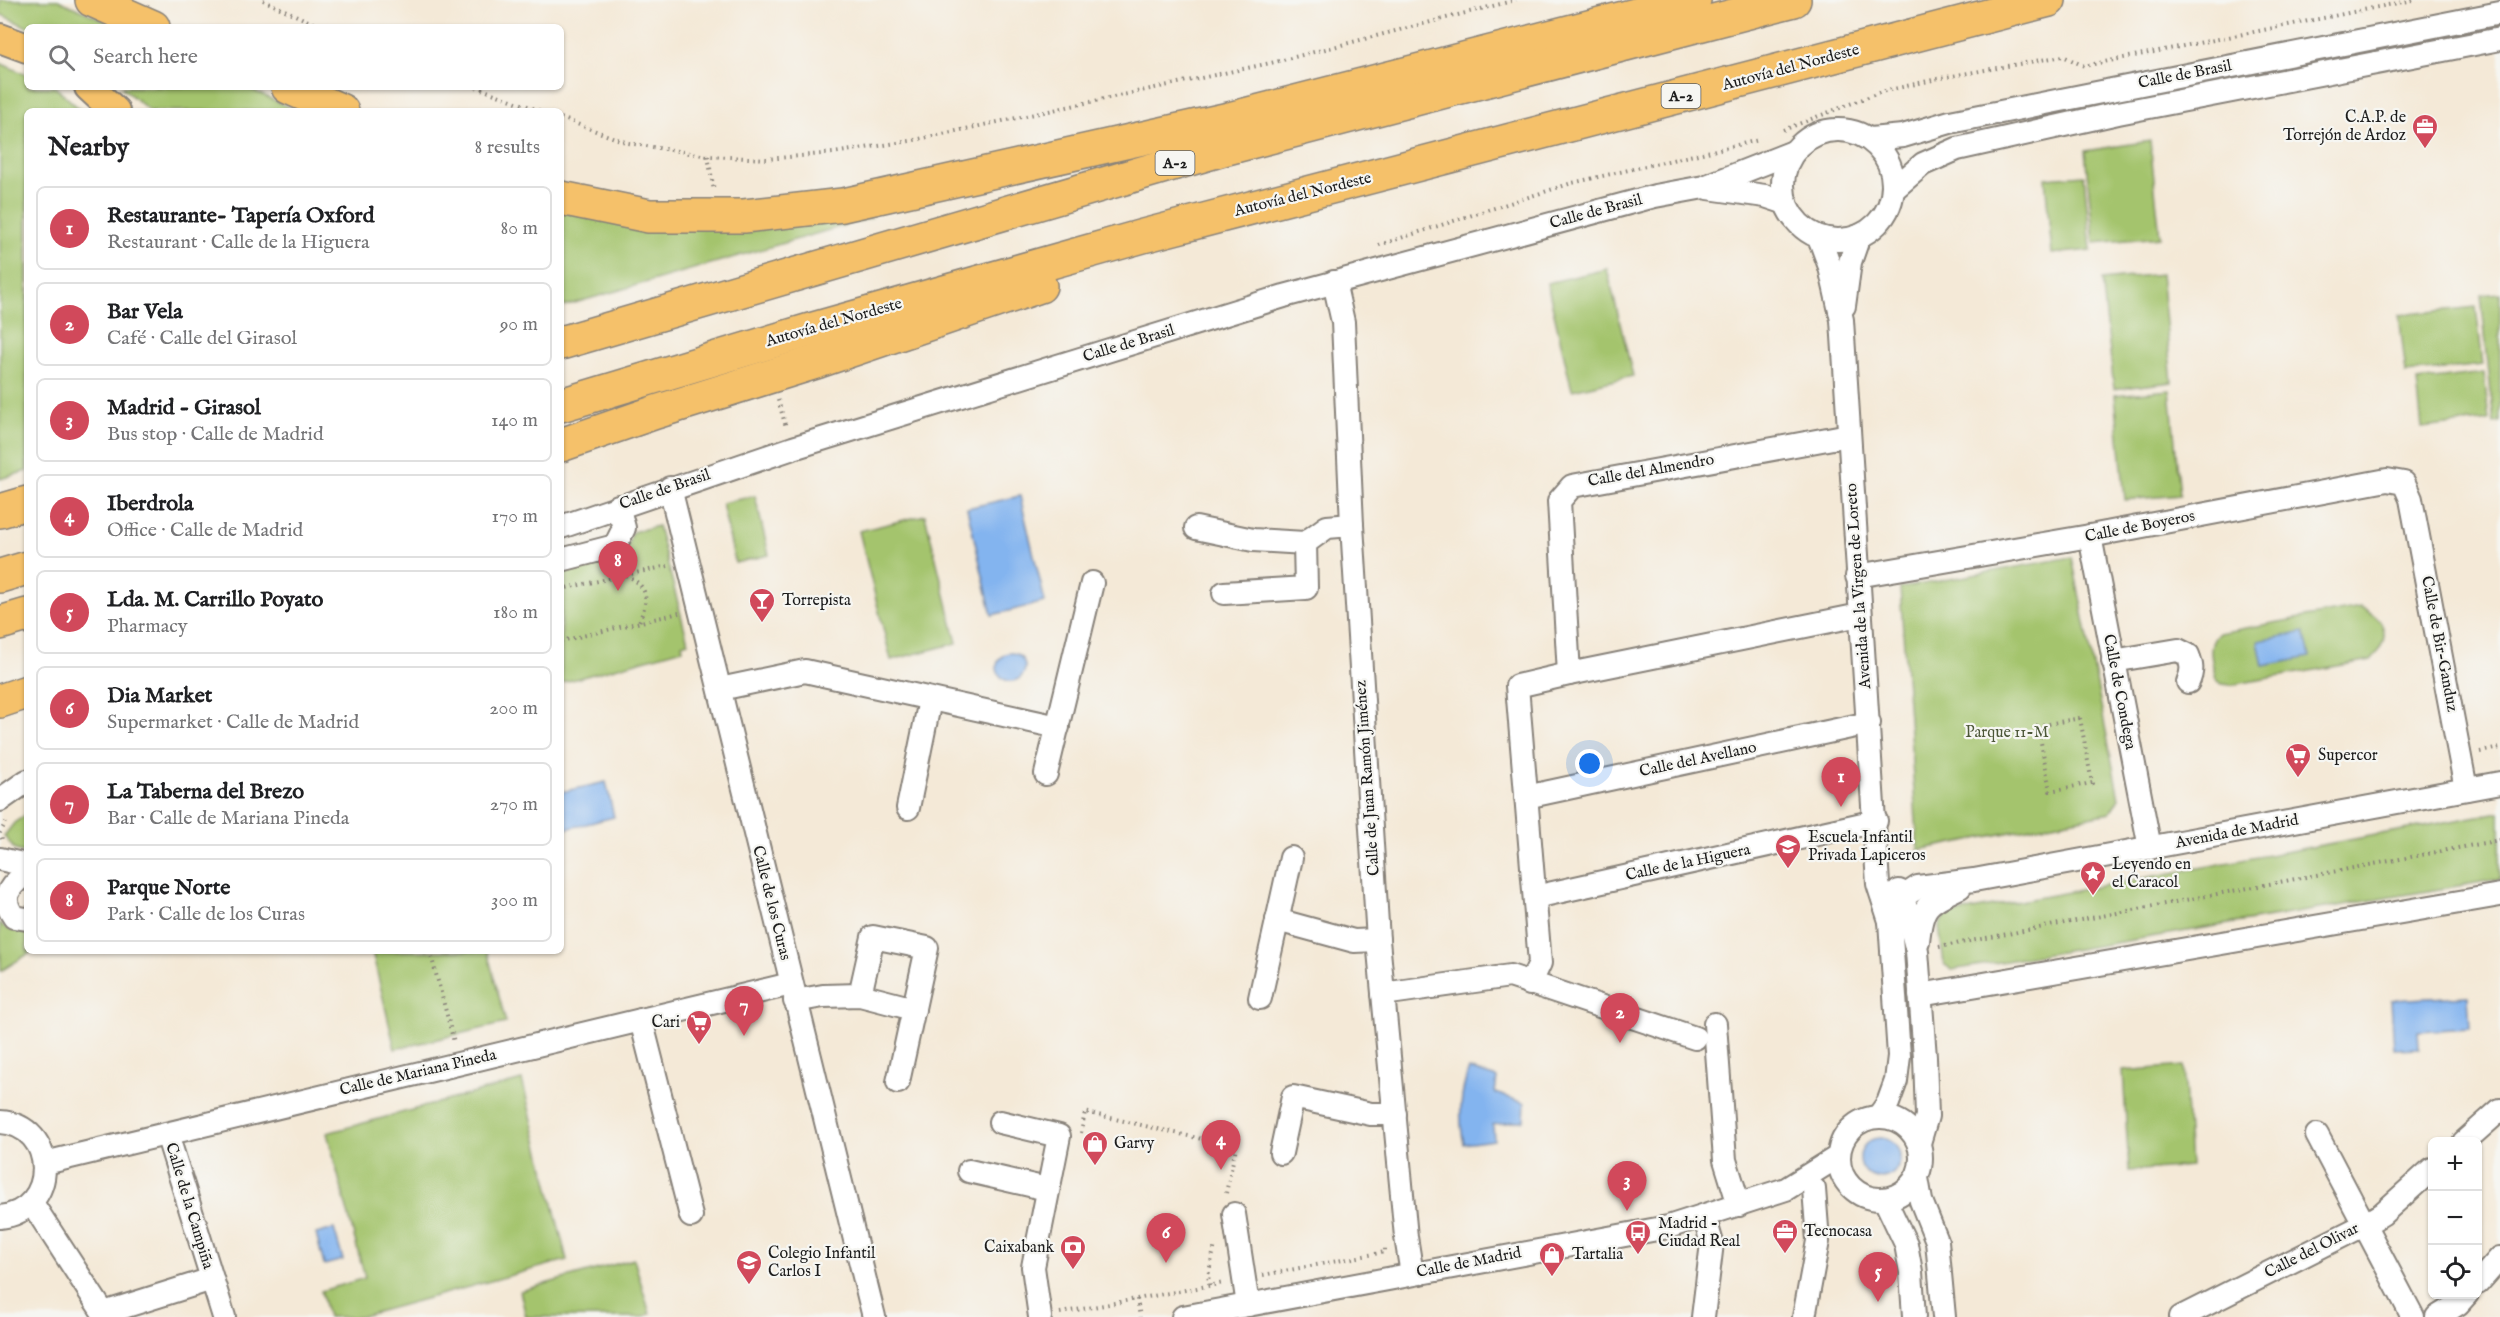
<!DOCTYPE html>
<meta charset="utf-8">
<style>
body{margin:0;font-family:"IM FELL English",serif;background:#f2f2f2;color:#202124}
.controls{position:absolute;right:18px;bottom:18px;display:grid;overflow:hidden;border-radius:9px;box-shadow:0 2px 4px #0004}
.controls button{width:54px;height:54px;display:grid;place-items:center;padding:0;border:0;border-bottom:2px solid #e0e0e0;background:#fff;color:#202124;font:30px sans-serif}
.you{position:absolute;left:1590px;top:764px;width:21px;height:21px;margin:-15px;border:4px solid #fff;border-radius:50%;background:#1a73e8;box-shadow:0 0 0 9px #1a73e833}
.badge{display:grid;place-items:center;width:39px;height:39px;border-radius:50%;background:#d1495b;color:#fff;font-size:20px;font-weight:700}
.pin{position:absolute;translate:-50% -50px;filter:drop-shadow(0 2px 3px #0008)}
.pin::after{content:'';position:absolute;top:32px;width:21px;height:18px;background:inherit;clip-path:polygon(0 0,100% 0,50% 100%)}
.list{margin:0;padding:0;list-style:none}
h2{display:flex;justify-content:space-between;align-items:center;height:78px;margin:0;padding:0 24px;font-size:26px}
h2 small{font-size:20px;font-weight:400;color:#757577}
.list li{display:grid;grid-template-columns:39px 1fr auto;gap:18px;align-items:center;box-sizing:border-box;height:84px;margin:0 12px 12px;padding:0 12px;border:2px solid #e0e0e0;border-radius:9px}
.list b{display:block;font-size:22px;white-space:nowrap}
.list p{margin:0;font-size:20px;white-space:nowrap;color:#757577}
.list em{font-size:20px;font-style:normal;color:#757577}
.icon{flex:none;width:33px;height:33px;fill:none;stroke:currentColor;stroke-width:2;stroke-linecap:round;stroke-linejoin:round}
.map{position:relative;flex:none;width:2500px;height:1317px;overflow:hidden}
.search{position:absolute;background:#fff;box-shadow:0 2px 4px #0004;left:24px;top:24px;width:540px;height:66px;display:flex;align-items:center;gap:15px;box-sizing:border-box;padding:0 21px;border-radius:9px;color:#757577;font-size:22px}
.panel{position:absolute;background:#fff;box-shadow:0 2px 4px #0004;left:24px;top:108px;width:540px;height:846px;border-radius:9px}
.map>svg:first-child{display:block}
</style>
<div class="map">
<svg width="2500" height="1317" viewBox="0 0 2500 1317">
<rect width="100%" height="100%" fill="#f6f6f2"/>
<filter id="ink" filterUnits="userSpaceOnUse"><feTurbulence type="fractalNoise" baseFrequency=".0167" numOctaves="2"/><feDisplacementMap in="SourceGraphic" scale="12" xChannelSelector="R" yChannelSelector="G"/><feConvolveMatrix kernelMatrix="1 2 1 2 8 2 1 2 1" color-interpolation-filters="sRGB"/></filter>
<filter id="wash" filterUnits="userSpaceOnUse"><feTurbulence type="fractalNoise" baseFrequency=".008" numOctaves="4" result="noise"/><feDisplacementMap in="SourceGraphic" scale="24" xChannelSelector="R" yChannelSelector="G"/><feGaussianBlur stdDeviation="1.35" result="paint"/><feColorMatrix in="noise" values="0 0 0 0 0 0 0 0 0 0 0 0 0 0 0 0 0 1.4 0 .05"/><feComposite in="paint" operator="in"/></filter>
<g filter="url(#wash)">
<rect width="100%" height="100%" fill="#f4e9d7"/>
<!-- green -->
<g fill="#a4c46d" stroke="#607044" stroke-width="1.5">
<path d="M0 0H58L119 27H27L0 14Z"/>
<path d="M0 63 27 75V87H55L82 111H27V471L0 479Z"/>
<path d="M121 87H246L297 111H150Z"/>
<path d="M2150 141 2160 237 2094 243 2085 151Z"/>
<path d="M2084 175 2091 250 2052 254 2045 178Z"/>
<path d="M561 208 863 214 871 218 561 307Z"/>
<path d="M1607 269 1633 376 1572 390 1547 283Z"/>
<path d="M2161 274 2172 382 2114 389 2102 280Z"/>
<path d="M2500 293V422L2494 423 2481 295Z"/>
<path d="M2476 307 2483 365 2406 373 2399 315Z"/>
<path d="M2484 373 2489 420 2422 428 2417 381Z"/>
<path d="M2170 390 2180 495 2125 500 2115 395Z"/>
<path d="M755 496 769 555 735 563 722 503Z"/>
<path d="M925 515 957 643 891 660 859 531Z"/>
<path d="M658 526 688 642 682 644 683 649 561 683V569L617 556 628 546 632 532Z"/>
<path d="M2072 557 2119 798 2110 813 1918 850 1900 588Z"/>
<path d="M2360 607C2387 619 2392 638 2371 660L2231 685 2222 684 2216 679C2213 664 2205 645 2219 633Z"/>
<path d="M2500 812V879L1952 970 1944 964 1939 926 1945 915Z"/>
<path d="M27 814V853L15 850 4 836 14 823Z"/>
<path d="M0 923 7 929 27 933V951H33L1 971Z"/>
<path d="M372 951H487L506 1023 395 1049Z"/>
<path d="M2184 1066 2190 1166 2129 1171 2123 1071Z"/>
<path d="M522 1080 567 1260 359 1317H328L321 1291 365 1278 327 1133Z"/>
<path d="M634 1259 650 1314 641 1317H526L520 1291Z"/>
</g>
<!-- water -->
<g fill="#83b4ef" stroke="#506886" stroke-width="1.5">
<path d="M1020 496 1045 602 992 615 967 508Z"/>
<path d="M2304 632 2310 657 2263 666 2258 641Z"/>
<circle cx="1011" cy="667" r="14"/>
<path d="M606 782 614 817 566 829 561 807V792Z"/>
<path d="M2468 996 2470 1028 2418 1031 2419 1048 2394 1049 2391 1000Z"/>
<path d="M1469 1069 1497 1078 1495 1093 1525 1103 1524 1120 1493 1125 1494 1140 1464 1144C1458 1118 1460 1094 1469 1069Z"/>
<circle cx="1880" cy="1158" r="20"/>
<path d="M334 1229 343 1260 324 1265 316 1234Z"/>
</g>
</g>
<g filter="url(#ink)">
<g fill="none" stroke-linecap="round" stroke-linejoin="round">
<defs>
<g id="minor">
<circle cx="1838" cy="185" r="55"/>
<path d="M1870 139 1903 136 1950 122 2500 13"/>
<path d="M1708 188 1765 196 1786 203"/>
<path d="M1894 189 1923 164 1957 149 2118 113 2500 39"/>
<path d="M1819 237 1830 267 1842 320 1878 884 1890 921 1899 1056 1896 1081 1888 1103 1878 1117"/>
<path d="M1334 282 1343 322 1352 525 1378 940 1406 1237 1412 1274"/>
<path d="M1844 306 1850 262 1859 236"/>
<path d="M1849 435 1572 486 1559 501 1569 674 1860 615"/>
<path d="M670 488 874 1317"/>
<path d="M561 527 793 448 1284 296 1655 196 1704 187 1793 152"/>
<path d="M1196 528 1253 540 1305 543 1327 527 1352 525"/>
<path d="M2090 536 2150 848"/>
<path d="M561 560 615 546 624 528 618 506"/>
<path d="M1857 576 2090 536 2387 480 2404 483 2411 499 2466 789"/>
<path d="M1224 593 1306 588 1305 543"/>
<path d="M2113 661 2178 650 2188 655C2192 665 2193 671 2188 682"/>
<path d="M720 689 805 671 1058 727"/>
<path d="M1046 774 1092 583"/>
<path d="M1526 797 1869 723"/>
<path d="M0 800 27 781"/>
<path d="M908 808 930 700"/>
<path d="M0 859 22 864 27 869"/>
<path d="M17 881C4 893 4 903 14 917L27 919"/>
<path d="M1899 891 1903 897 1917 951 1925 1057 1927 1116 1919 1143"/>
<path d="M1535 897 1876 821"/>
<path d="M1277 920 1354 941 1378 940"/>
<path d="M1890 921 1903 897 1918 887 1974 880 2500 783"/>
<path d="M1918 941C1922 904 1927 903 1960 887"/>
<path d="M1530 984 1540 963 1517 686 1569 674"/>
<path d="M1383 994 1510 976 1695 1038"/>
<path d="M860 995 873 937 927 948 898 1082"/>
<path d="M1920 995 2500 895"/>
<path d="M1260 998 1291 858"/>
<path d="M795 1001 823 996 860 995 914 1009"/>
<path d="M641 1020 691 1216"/>
<path d="M1715 1024 1725 1160 1739 1205"/>
<circle cx="1880" cy="1158" r="41"/>
<path d="M0 1122C58 1125 59 1211 0 1217"/>
<path d="M1000 1122 1059 1136 1033 1267 1040 1317"/>
<path d="M167 1134 224 1317"/>
<path d="M2317 1135 2413 1317"/>
<path d="M2464 1142 2500 1110"/>
<path d="M1281 1153 1293 1097 1371 1114H1395"/>
<path d="M45 1163 791 984"/>
<path d="M969 1171 1047 1189"/>
<path d="M1917 1178 1921 1201 1937 1241 1944 1317"/>
<path d="M1885 1200 1906 1244 1911 1272 1914 1317"/>
<path d="M32 1203 106 1317"/>
<path d="M1234 1214 1248 1305"/>
<path d="M2478 1283 2500 1258"/>
<path d="M104 1313 212 1279"/>
<path d="M1183 1317 1668 1227 1786 1189 1839 1156"/>
<path d="M1703 1317 1712 1243 1704 1216"/>
<path d="M1804 1317 1818 1241 1814 1189"/>
<path d="M2181 1317 2364 1225 2382 1214 2432 1169"/>
<path d="M2437 1317 2458 1304 2467 1294"/>
</g>
<g id="major">
<path d="M0 38 27 48"/>
<path d="M89 87 115 111"/>
</g>
<g id="highway">
<path d="M92 0 153 27"/>
<path d="M288 87 342 111"/>
<path d="M561 198 649 216H744L843 205 1233 118 1694 0"/>
<path d="M561 343 1227 148 1794 0"/>
<path d="M561 405 810 330 1143 236 2049 0"/>
<path d="M561 445 656 412 819 361 1040 286"/>
<path d="M0 511 27 503"/>
<path d="M0 576 27 568"/>
<path d="M0 623 27 615"/>
<path d="M0 701 27 692"/>
</g>
</defs>
<!-- minor casing -->
<use href="#minor" stroke="#88827a" stroke-width="26"/>
<!-- major casing -->
<use href="#major" stroke="#88827a" stroke-width="32"/>
<!-- highway casing -->
<use href="#highway" stroke="#88827a" stroke-width="36"/>
<!-- path -->
<g stroke="#88827a" stroke-width="4" stroke-dasharray="1.5 4.5" stroke-linecap="butt">
<path d="M263 0 321 27"/>
<path d="M476 87 541 111"/>
<path d="M561 118 628 143 708 156 767 159 833 153 910 141 1275 62 1516 0"/>
<path d="M1783 130 1881 92 1941 78 2063 56 2084 66 2413 0"/>
<path d="M708 156 714 191"/>
<path d="M1379 245 1572 183 1759 140"/>
<path d="M778 400 786 427"/>
<path d="M626 575C651 588 648 601 638 624"/>
<path d="M561 589 668 566"/>
<path d="M561 641 679 613"/>
<path d="M2080 718 2092 783 2050 791 2038 726Z"/>
<path d="M2480 752 2500 748"/>
<path d="M2 839 0 833 6 822"/>
<path d="M1939 947 2500 840"/>
<path d="M430 951 454 1042"/>
<path d="M1081 1133 1085 1112 1236 1147 1226 1193"/>
<path d="M1263 1275 1385 1252V1248"/>
<path d="M1210 1285 1208 1276 1215 1245"/>
<path d="M1137 1299 1140 1317"/>
<path d="M1060 1313 1224 1283"/>
</g>
<!-- minor -->
<use href="#minor" stroke="#fff" stroke-width="22"/>
<!-- major -->
<use href="#major" stroke="#f5c16b" stroke-width="28"/>
<!-- highway -->
<use href="#highway" stroke="#f5c16b" stroke-width="33"/>
</g>
</g>
<!-- icons -->
<defs>
<symbol id="office-pin" viewBox="-11 -11 22 30"><path d="M0 17L-7.5 6A9.5 9.5 0 1 1 7.5 6Z" fill="#d1495b" stroke="#f6f6f2"/><path d="M-6-3h4V-5.5h4V-3h4V5H-6ZM-1-4.5V-3h2v-1.5ZM-6 0V1H6V0Z" fill="#fff"/></symbol>
<symbol id="bar-pin" viewBox="-11 -11 22 30"><path d="M0 17L-7.5 6A9.5 9.5 0 1 1 7.5 6Z" fill="#d1495b" stroke="#f6f6f2"/><path d="M-6-5H6L.8 .8V4.5H3.5V6h-7V4.5H-.8V.8Z" fill="#fff"/></symbol>
<symbol id="supermarket-pin" viewBox="-11 -11 22 30"><path d="M0 17L-7.5 6A9.5 9.5 0 1 1 7.5 6Z" fill="#d1495b" stroke="#f6f6f2"/><path d="M-6-5.5h2.5l.6 2H6L4.5 2H-2.5L-4.4-4H-6ZM-1.5 3.2a1.3 1.3 0 1 0 .1 0ZM3 3.2a1.3 1.3 0 1 0 .1 0Z" fill="#fff"/></symbol>
<symbol id="school-pin" viewBox="-11 -11 22 30"><path d="M0 17L-7.5 6A9.5 9.5 0 1 1 7.5 6Z" fill="#d1495b" stroke="#f6f6f2"/><path d="M0-5L7-2L0 1L-7-2ZM-4 1L0 2.5L4 1V4Q0 6-4 4Z" fill="#fff"/></symbol>
<symbol id="sight-pin" viewBox="-11 -11 22 30"><path d="M0 17L-7.5 6A9.5 9.5 0 1 1 7.5 6Z" fill="#d1495b" stroke="#f6f6f2"/><path d="M0-6L1.8-2.2L6-1.7L2.9 1.2L3.7 5.4L0 3.3L-3.7 5.4L-2.9 1.2L-6-1.7L-1.8-2.2Z" fill="#fff"/></symbol>
<symbol id="shop-pin" viewBox="-11 -11 22 30"><path d="M0 17L-7.5 6A9.5 9.5 0 1 1 7.5 6Z" fill="#d1495b" stroke="#f6f6f2"/><path d="M-5-2.5h2.3a2.7 3.5 0 0 1 5.4 0H5L5.5 6h-11ZM-1.5-2.5h3a1.5 2.3 0 0 0-3 0Z" fill="#fff"/></symbol>
<symbol id="bus-pin" viewBox="-11 -11 22 30"><path d="M0 17L-7.5 6A9.5 9.5 0 1 1 7.5 6Z" fill="#d1495b" stroke="#f6f6f2"/><path d="M-5-6H5V4H4V6H2V4H-2V6H-4V4H-5ZM-3.5-4V0h7V-4ZM-3.5 1.2v1.5H-2V1.2ZM2 1.2v1.5H3.5V1.2Z" fill="#fff"/></symbol>
<symbol id="bank-pin" viewBox="-11 -11 22 30"><path d="M0 17L-7.5 6A9.5 9.5 0 1 1 7.5 6Z" fill="#d1495b" stroke="#f6f6f2"/><path d="M-6-4H6V4H-6ZM0-2.3a2.3 2.3 0 1 0 0 4.6a2.3 2.3 0 1 0 0-4.6Z" fill="#fff"/></symbol>
</defs>
<g fill-rule="evenodd">
<use href="#office-pin" x="2410" y="112" width="30" height="40"/>
<use href="#bar-pin" x="747" y="586" width="30" height="40"/>
<use href="#supermarket-pin" x="2283" y="741" width="30" height="40"/>
<use href="#school-pin" x="1773" y="832" width="30" height="40"/>
<use href="#sight-pin" x="2078" y="859" width="30" height="40"/>
<use href="#supermarket-pin" x="684" y="1008" width="30" height="40"/>
<use href="#shop-pin" x="1080" y="1129" width="30" height="40"/>
<use href="#office-pin" x="1770" y="1217" width="30" height="40"/>
<use href="#bus-pin" x="1623" y="1218" width="30" height="40"/>
<use href="#bank-pin" x="1058" y="1233" width="30" height="40"/>
<use href="#shop-pin" x="1537" y="1240" width="30" height="40"/>
<use href="#school-pin" x="734" y="1248" width="30" height="40"/>
</g>
<g text-anchor="middle" dominant-baseline="central" stroke-width="4.5" stroke-linejoin="round" paint-order="stroke">
<!-- shield labels -->
<g fill="#f6f6f2" stroke="#5d5d5c" stroke-width="1.5">
<rect x="1661.5" y="84" width="39" height="24" rx="4.5"/>
<rect x="1155.5" y="151" width="39" height="24" rx="4.5"/>
</g>
<g font-size="15" font-weight="bold" fill="#1c1c1c">
<text x="1681" y="96">A-2</text>
<text x="1175" y="163">A-2</text>
</g>
<!-- street labels -->
<g font-size="16" fill="#1c1c1c" stroke="#f6f6f2">
<text transform="translate(1791 68) rotate(-15)">Autovía del Nordeste</text>
<text transform="translate(2185 75) rotate(-11)">Calle de Brasil</text>
<text transform="translate(1303 195) rotate(-14)">Autovía del Nordeste</text>
<text transform="translate(1596 212) rotate(-15)">Calle de Brasil</text>
<text transform="translate(834 323) rotate(-16)">Autovía del Nordeste</text>
<text transform="translate(1129 344) rotate(-17)">Calle de Brasil</text>
<text transform="translate(1651 471) rotate(-10)">Calle del Almendro</text>
<text transform="translate(665 490) rotate(-19)">Calle de Brasil</text>
<text transform="translate(2140 527) rotate(-11)">Calle de Boyeros</text>
<text transform="translate(1859 586) rotate(-94)">Avenida de la Virgen de Loreto</text>
<text transform="translate(2439 644) rotate(79)">Calle de Bir-Ganduz</text>
<text transform="translate(2119 692) rotate(79)">Calle de Condega</text>
<text transform="translate(1698 760) rotate(-12)">Calle del Avellano</text>
<text transform="translate(1368 778) rotate(-94)">Calle de Juan Ramón Jiménez</text>
<text transform="translate(2237 832) rotate(-11)">Avenida de Madrid</text>
<text transform="translate(1688 863) rotate(-12)">Calle de la Higuera</text>
<text transform="translate(771 903) rotate(76)">Calle de los Curas</text>
<text transform="translate(418 1073) rotate(-13)">Calle de Mariana Pineda</text>
<text transform="translate(189 1206) rotate(73)">Calle de la Campiña</text>
<text transform="translate(2312 1251) rotate(-27)">Calle del Olivar</text>
<text transform="translate(1469 1263) rotate(-11)">Calle de Madrid</text>
</g>
<!-- poi labels -->
<g font-size="16" fill="#1c1c1c" stroke="#f6f6f2" text-anchor="start">
<text x="2406" y="118" text-anchor="end">C.A.P. de<tspan x="2406" dy="18">Torrejón de Ardoz</tspan></text>
<text x="782" y="601">Torrepista</text>
<text x="2318" y="756">Supercor</text>
<text x="1808" y="838">Escuela Infantil<tspan x="1808" dy="18">Privada Lapiceros</tspan></text>
<text x="2112" y="865">Leyendo en<tspan x="2112" dy="18">el Caracol</tspan></text>
<text x="680" y="1023" text-anchor="end">Cari</text>
<text x="1114" y="1144">Garvy</text>
<text x="1658" y="1224">Madrid -<tspan x="1658" dy="18">Ciudad Real</tspan></text>
<text x="1804" y="1232">Tecnocasa</text>
<text x="1054" y="1248" text-anchor="end">Caixabank</text>
<text x="768" y="1254">Colegio Infantil<tspan x="768" dy="18">Carlos I</tspan></text>
<text x="1572" y="1255">Tartalia</text>
</g>
<!-- park labels -->
<g font-size="16" fill="#4c5738" stroke="#f6f6f2">
<text x="2007" y="733">Parque 11-M</text>
</g>
</g>
</svg>
<div class="controls">
<button>+</button>
<button>−</button>
<button><svg class="icon" aria-label="locate" viewBox="0 0 24 24"><circle cx="12" cy="12" r="6"/><path d="M12 2v4M12 18v4M2 12h4M18 12h4"/></svg></button>
</div>
<div class="you"></div>
<div class="pin badge" style="left:1841px;top:807px">1</div>
<div class="pin badge" style="left:1620px;top:1043px">2</div>
<div class="pin badge" style="left:1627px;top:1211px">3</div>
<div class="pin badge" style="left:1221px;top:1170px">4</div>
<div class="pin badge" style="left:1878px;top:1302px">5</div>
<div class="pin badge" style="left:1166px;top:1263px">6</div>
<div class="pin badge" style="left:744px;top:1036px">7</div>
<div class="pin badge" style="left:618px;top:591px">8</div>
<div class="search"><svg class="icon" aria-label="search" viewBox="0 0 24 24"><circle cx="10" cy="10" r="6"/><path d="M15 15l6 6"/></svg>Search here</div>
<section class="panel">
<h2>Nearby<small>8 results</small></h2>
<ul class="list">
<li><span class="badge">1</span><div><b>Restaurante- Tapería Oxford</b><p>Restaurant · Calle de la Higuera</p></div><em>80 m</em></li>
<li><span class="badge">2</span><div><b>Bar Vela</b><p>Café · Calle del Girasol</p></div><em>90 m</em></li>
<li><span class="badge">3</span><div><b>Madrid - Girasol</b><p>Bus stop · Calle de Madrid</p></div><em>140 m</em></li>
<li><span class="badge">4</span><div><b>Iberdrola</b><p>Office · Calle de Madrid</p></div><em>170 m</em></li>
<li><span class="badge">5</span><div><b>Lda. M. Carrillo Poyato</b><p>Pharmacy</p></div><em>180 m</em></li>
<li><span class="badge">6</span><div><b>Dia Market</b><p>Supermarket · Calle de Madrid</p></div><em>200 m</em></li>
<li><span class="badge">7</span><div><b>La Taberna del Brezo</b><p>Bar · Calle de Mariana Pineda</p></div><em>270 m</em></li>
<li><span class="badge">8</span><div><b>Parque Norte</b><p>Park · Calle de los Curas</p></div><em>300 m</em></li>
</ul>
</section>
</div>
